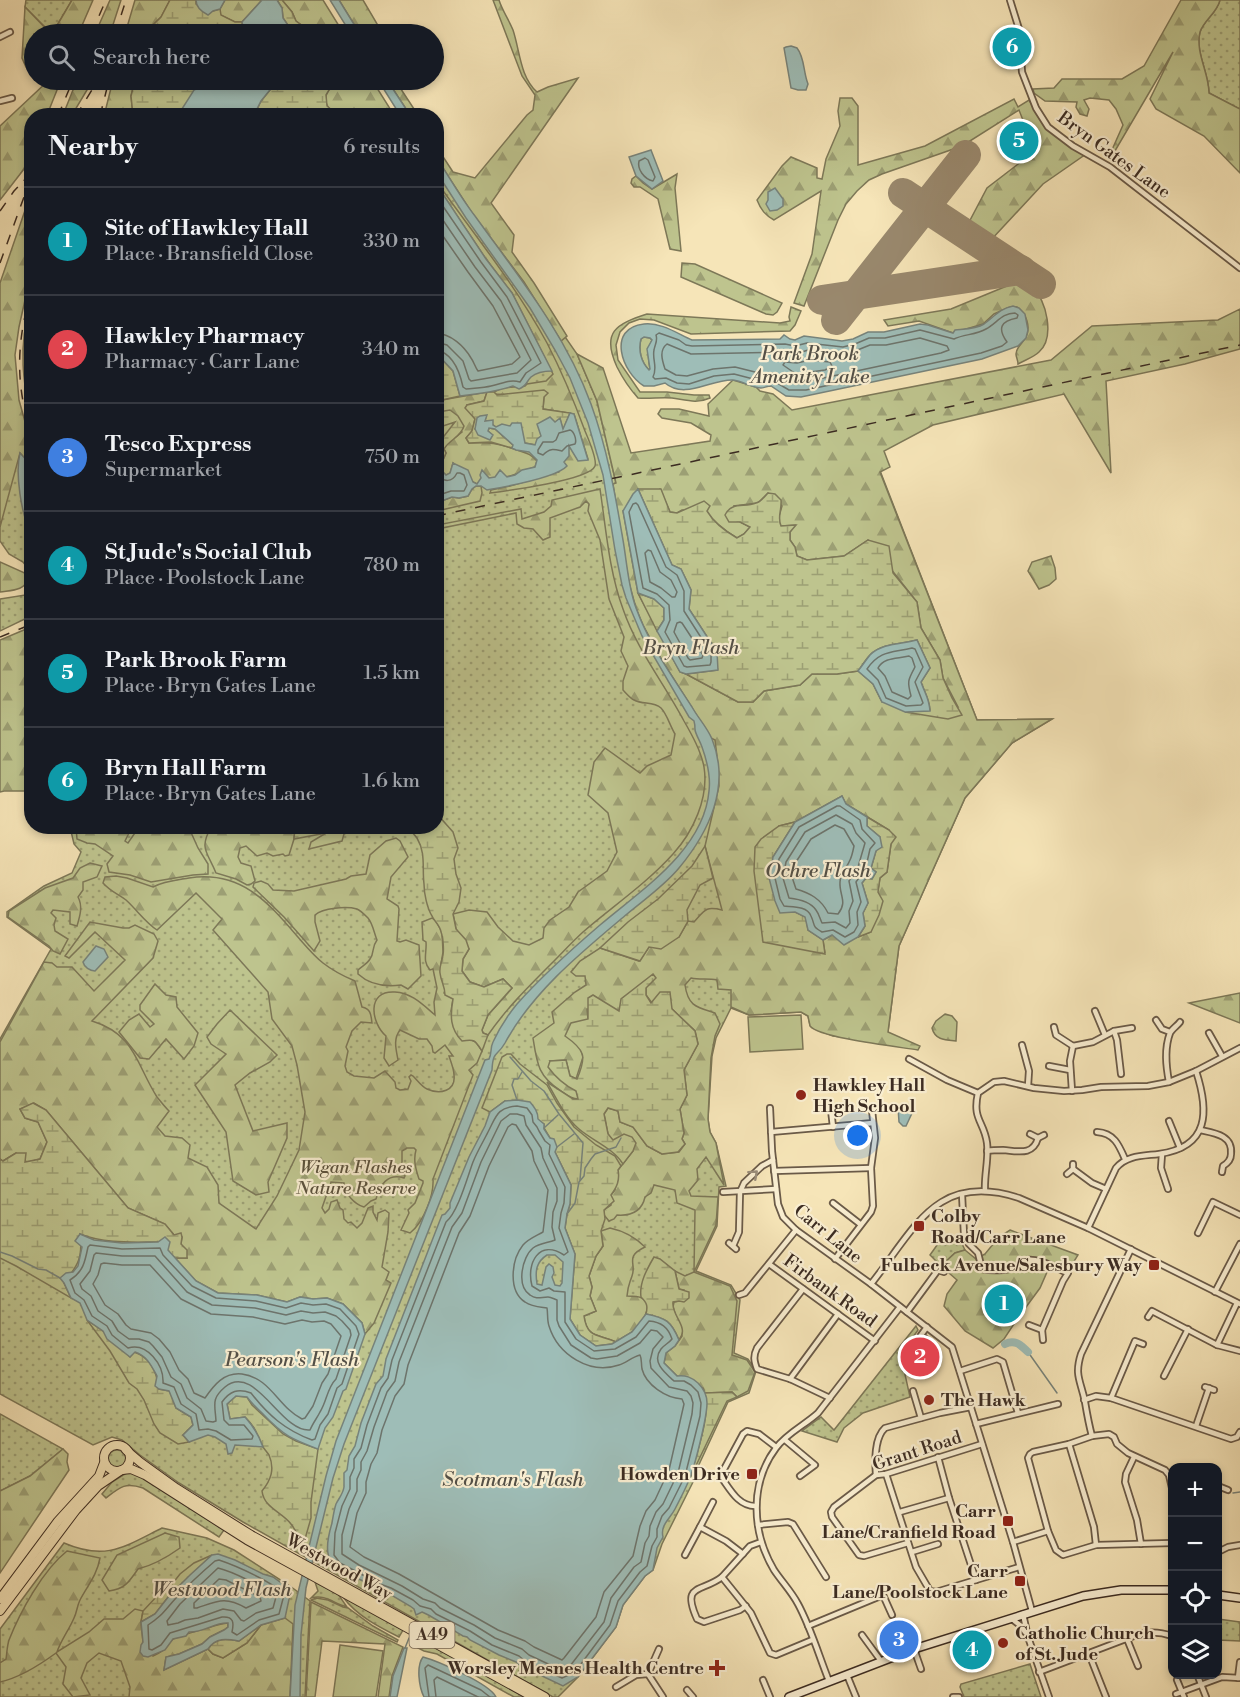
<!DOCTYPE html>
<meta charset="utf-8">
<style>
body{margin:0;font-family:"Libre Bodoni",serif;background:#242831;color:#f1f3f6}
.controls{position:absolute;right:18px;bottom:18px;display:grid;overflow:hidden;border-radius:12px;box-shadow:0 3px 9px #0003}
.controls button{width:54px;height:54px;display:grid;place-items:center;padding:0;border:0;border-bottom:2px solid #363941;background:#171b24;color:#f1f3f6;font:30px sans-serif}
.you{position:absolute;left:858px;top:1136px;width:21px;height:21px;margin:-15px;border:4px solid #fff;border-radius:50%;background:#1a73e8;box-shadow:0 0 0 9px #1a73e833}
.badge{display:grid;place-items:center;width:39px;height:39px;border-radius:50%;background:#c59692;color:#fff;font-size:20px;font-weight:700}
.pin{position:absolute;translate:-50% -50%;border:3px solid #fff;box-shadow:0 2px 6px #0006}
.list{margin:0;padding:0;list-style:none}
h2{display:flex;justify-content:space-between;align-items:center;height:78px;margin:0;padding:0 24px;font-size:26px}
h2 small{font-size:20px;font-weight:400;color:#9ea1a6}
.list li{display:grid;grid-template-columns:39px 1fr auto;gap:18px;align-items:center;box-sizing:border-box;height:108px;padding:0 24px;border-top:2px solid #363941}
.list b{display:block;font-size:22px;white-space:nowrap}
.list p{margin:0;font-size:20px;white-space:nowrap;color:#9ea1a6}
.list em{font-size:20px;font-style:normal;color:#9ea1a6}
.icon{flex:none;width:33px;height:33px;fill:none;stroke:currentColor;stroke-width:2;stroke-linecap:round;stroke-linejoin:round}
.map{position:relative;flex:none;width:1240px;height:1697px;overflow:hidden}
.search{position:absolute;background:#171b24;box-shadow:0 3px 9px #0003;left:24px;top:24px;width:420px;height:66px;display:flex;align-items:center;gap:15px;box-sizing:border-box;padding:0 21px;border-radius:33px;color:#9ea1a6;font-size:22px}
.panel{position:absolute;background:#171b24;box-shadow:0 3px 9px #0003;left:24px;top:108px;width:420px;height:726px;border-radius:24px}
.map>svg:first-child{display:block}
</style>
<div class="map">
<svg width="1240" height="1697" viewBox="0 0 1240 1697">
<defs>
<pattern id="green-dots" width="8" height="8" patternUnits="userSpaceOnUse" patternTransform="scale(1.5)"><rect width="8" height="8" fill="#bec48e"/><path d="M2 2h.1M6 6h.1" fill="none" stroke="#9c9f74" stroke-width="1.8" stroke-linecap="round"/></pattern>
<pattern id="forest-firs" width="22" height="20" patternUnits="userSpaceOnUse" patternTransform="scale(1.5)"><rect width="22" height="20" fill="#bec48e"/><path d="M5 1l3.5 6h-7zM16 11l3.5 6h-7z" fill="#9c9f74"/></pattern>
<pattern id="wetland-marsh" width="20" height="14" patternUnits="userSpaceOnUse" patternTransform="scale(1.5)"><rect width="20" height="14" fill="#bec48e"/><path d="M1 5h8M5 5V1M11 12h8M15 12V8" fill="none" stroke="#9c9f74"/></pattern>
</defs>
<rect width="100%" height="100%" fill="#f6e5b8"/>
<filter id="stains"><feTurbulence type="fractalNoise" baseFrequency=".00333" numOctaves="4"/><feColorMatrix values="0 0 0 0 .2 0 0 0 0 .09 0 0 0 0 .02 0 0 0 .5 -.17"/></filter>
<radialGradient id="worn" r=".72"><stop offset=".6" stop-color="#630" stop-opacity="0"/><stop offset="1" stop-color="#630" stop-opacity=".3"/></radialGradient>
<!-- green -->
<g fill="url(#green-dots)" stroke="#7d7858" stroke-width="1.5">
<path d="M26 0H72L52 34 25 7Z"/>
<path d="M1220 0H1240V109L1209 93C1209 73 1195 52 1200 32 1204 20 1217 13 1220 0Z"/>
<path d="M437 152 577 354 597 401 616 483 865 432 977 720 1052 719 1012 743 965 798 899 946 888 1032 859 1039 833 1036 815 1029 810 1025 808 1016 801 1012 749 1015 731 1008 716 1038 712 1056 708 1119 710 1132 716 1143 726 1186 719 1187 717 1226 696 1271 731 1285 740 1300 734 1353 748 1359 756 1371 749 1393 728 1402 696 1471 693 1482 662 1544 653 1570 645 1576 623 1605 616 1627 578 1677 558 1697H553L243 1522 179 1483 140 1455 122 1440 112 1437 93 1445 0 1394V1039L51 949 7 917V912L44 886 72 873 81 852 74 844 70 827 436 826Z"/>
<path d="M31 447V572L23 562 9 554 0 541V519L19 451Z"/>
<path d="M25 595 31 611V616L0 631V599Z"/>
<path d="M952 1237 959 1238 965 1250 955 1253 941 1266 930 1255 940 1241Z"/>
<path d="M916 1326 918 1330 904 1350 908 1368 904 1370 910 1397 863 1413 844 1428 837 1442 802 1431 821 1417 834 1430Z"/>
<path d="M0 1414 63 1449 30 1476 0 1491Z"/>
<circle cx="117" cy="1459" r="9"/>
<path d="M128 1472H134L142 1476 224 1530 219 1537 143 1488C125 1482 120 1487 106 1498L102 1494 112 1482Z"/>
<path d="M162 1528 207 1538 234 1550 290 1586 310 1601 305 1697H0V1629L64 1543C106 1561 124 1547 162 1528Z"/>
<path d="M315 1582 338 1594 347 1607C334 1604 326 1594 311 1598L318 1591Z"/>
<path d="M343 1597 403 1630 399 1637C379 1627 357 1616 343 1597Z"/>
<path d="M316 1598 328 1600 343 1607 348 1608 373 1626 398 1640 397 1642 311 1600Z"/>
<path d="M1218 1619 1240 1622V1641L1218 1640Z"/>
<path d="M420 1639 525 1697H514L437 1654 424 1651 416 1647Z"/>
<path d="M1030 1664 1041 1697H964L960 1687 961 1684Z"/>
</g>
<!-- forest -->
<g fill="url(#forest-firs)" stroke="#7d7858" stroke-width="1.5" fill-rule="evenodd">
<path d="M72 0H93L80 30 76 34H52Z"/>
<path d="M110 0H121L110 34H95Z"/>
<path d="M135 0H170L161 17 146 32V34H125Z"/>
<path d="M225 0H262L242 22H235L220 15V9Z"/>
<path d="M282 0H323L344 34H306L304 27 296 21 292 12Z"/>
<path d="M339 0H363L383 34H360Z"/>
<path d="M493 0H499C502 10 509 20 513 30 520 51 520 77 537 92L548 87 578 78 491 203 514 235 512 252 534 283 567 336 561 341 524 282 472 213 437 159 436 146 453 172 475 178 527 115 533 110 535 95 522 76Z"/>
<path d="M1181 0H1220C1217 13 1204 20 1200 32 1195 52 1209 73 1209 93L1240 109V173L1204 136 1156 109 1150 99 1173 52 1112 156 1111 152 1123 125 1116 109 1109 100 1090 98 1084 100 1089 109 1087 116 1080 114 1076 107 1077 102 1045 101 1034 93 1033 89 1054 88 1062 79H1122L1144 66Z"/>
<path d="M25 7 51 34H34V77L26 67 22 58Z"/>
<path d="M49 80H61L47 115 32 116 31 153 24 169 0 200V126Z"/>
<path d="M77 80H93L72 115H63Z"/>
<path d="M113 80H135L131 96 133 115 104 116Z"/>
<path d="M335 80H372L394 115C377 115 321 123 326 96 327 91 333 85 335 80Z"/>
<path d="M387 80H395L418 115H410Z"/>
<path d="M840 98H852L858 106V165L925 146 1014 99 1018 107 1029 100C1043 127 1062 138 1086 154L1043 184 990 241 967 226 987 188 1035 151 1019 110 962 146 882 174 869 180 857 191 846 204 838 220 804 306 794 303 812 254 821 191 774 220C765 215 761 210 757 200L782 166 791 157 817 168V178L822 179 826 159 840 126 838 111Z"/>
<path d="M677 174 675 188 681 251 670 249 658 199 640 187H634L631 183 632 179 636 176 643 183 652 189Z"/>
<path d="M436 181C474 234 516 286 547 343 562 372 574 401 585 431 588 438 597 460 595 466 590 480 506 491 490 493L491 490 510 486 559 472 569 445 578 460 588 459 574 414 543 409 544 397 495 394 494 392 502 388 525 386 527 384 546 381 553 374 512 293 486 259 438 187Z"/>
<path d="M31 193V283L25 300 19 327 15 355 19 400 31 443V465L20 453 0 527V283Z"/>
<path d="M682 263 695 264 782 303 777 312 773 315 766 314 681 277Z"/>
<path d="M1019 281C1023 283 1029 285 1032 287 1047 300 1055 338 1039 352 1034 357 1025 360 1018 364 1018 360 1016 357 1016 354 1016 347 1023 343 1026 337 1031 326 1026 313 1017 307H1010L1003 310 994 314 983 324 953 333 919 321 888 326 884 320 951 309Z"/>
<path d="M31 306 32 307 31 424C24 385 17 345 31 306Z"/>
<path d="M791 307 801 311 795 325 790 331 691 334 654 320 640 319 629 323 620 332 616 345 618 360 640 392H667L694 395H709L710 398C697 404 686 400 672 398 661 397 649 399 638 398 629 388 623 379 617 367 601 332 616 324 647 314L780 323 790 321 789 317Z"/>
<path d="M1240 309V349L1185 364 1106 381 1111 473 1064 394 933 425 884 451 890 467 880 472 977 720 1052 719 1012 743 965 798 899 946 888 1032 920 1046 918 1050C900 1047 819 1038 810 1026 810 1025 808 1017 808 1016L801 1012 749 1015 731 1007V990L718 989 717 980C708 978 700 980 691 978L685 985C688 1006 696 1007 715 1013L720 1024 715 1036 711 1058 708 1119 710 1132 716 1143 724 1185 706 1157 697 1169 698 1180 689 1191 691 1196 718 1197 716 1225 694 1272 730 1286 737 1301 732 1355 747 1360 755 1372 748 1391 737 1397 732 1392 705 1393 703 1388 677 1376 664 1363 666 1353 675 1346 682 1336 673 1307 674 1302 679 1301 684 1290 679 1289 675 1271 685 1276 694 1272 695 1210 677 1203 675 1190 654 1185 651 1193 645 1197C642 1211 631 1216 617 1215L614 1219 609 1221 604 1215V1210L611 1205V1195L615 1190 618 1170 633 1151 613 1141 608 1134 604 1114 608 1108 618 1111 620 1122 633 1127 647 1146 662 1154 679 1152 685 1144 682 1139 684 1133 680 1109 687 1095 684 1070 698 1044 695 1031 672 1009 652 1003 646 995V987L655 978 653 975 622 999 620 1011 587 1009 588 1019 580 1046 583 1057 576 1079 570 1076 566 1060 550 1061 576 1090 579 1099C571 1099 567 1095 561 1091 538 1076 537 1064 533 1038L554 1023 552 1012 575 992 586 985 585 976H576L571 972 580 961 600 948 639 961 649 947 679 937 688 921 694 922C705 910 705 906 722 910L705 846 719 786 718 765 715 740 711 738 663 662 643 625 636 608 629 583 613 484 616 483 597 401 577 354 603 368 631 453 710 441 711 435 691 423 662 418 658 414 661 409H679L709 416 708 404 733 380 756 387 760 391 773 394 792 410 1051 360 1092 326 1218 320ZM660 489 670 512 677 513 682 510 706 511C714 523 725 531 737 538L744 534 750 527 740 522 734 506 758 503 768 493 782 506 778 520 781 526 795 525 790 532V540L795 547 797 556 807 560 844 556 868 540 917 602 921 628 940 660 943 678 958 707 882 702 873 684 858 671 837 674H812L800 685 764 691 753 702H738L686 674 680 672 638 593 623 511ZM842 796 846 804 889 830 891 844 887 872 880 878 871 932 858 937 832 935 823 940 825 953 779 826 795 822Z"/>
<path d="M644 337 650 338 652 340C647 350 648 358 650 369L649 370C641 362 638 350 641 339Z"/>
<path d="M487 392 484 401 467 405 475 419 472 431 466 438 469 443C489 442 498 443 517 450 527 454 528 452 537 461L535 467C526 469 519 474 510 476 503 478 496 477 489 478L485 475 477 484 473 482 453 463 450 474 446 475 439 469 446 453 444 449 446 445 462 432 438 412 437 413V405L442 400Z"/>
<path d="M476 486H481L482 493 480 501 437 511 436 501 439 502 452 497 459 498 468 496 472 489Z"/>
<path d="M600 489C606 529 609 571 623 609 637 650 664 683 684 721 692 735 701 751 704 767 709 798 693 832 673 854 646 884 613 906 583 932 572 942 562 953 551 964 528 987 506 1009 488 1035L483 1033 482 1030 488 1015 512 988 503 979 484 987 470 982 462 971 463 959 469 949 456 929 453 914 469 910 487 912 498 927 513 941 529 945 543 938 544 928 550 920 569 907 578 892 607 871 617 852 608 813 588 795 594 762 605 748 640 773 647 766 671 755 675 734C670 726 667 714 661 708 653 701 643 705 634 700 630 698 626 693 623 690V681L628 666 621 651 624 637 609 599 600 540 588 511 589 504 586 501 580 507 550 518V537L543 540 533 529 524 528 517 524 516 513 437 529V525L521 509 522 519 544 512 551 506 552 500Z"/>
<path d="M1051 556 1055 568 1056 579 1049 585 1039 589 1028 571 1032 562Z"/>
<path d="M0 562 27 574 29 578C24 591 13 590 0 592Z"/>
<path d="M31 627V791H4L0 792V640Z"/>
<path d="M76 827H132L125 841 128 843 139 827 189 828 198 848 208 864V874L193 875 151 882 130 875 109 872 107 864 113 856 95 844 87 843 77 839Z"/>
<path d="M211 827H295L294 839 289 855 285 856 283 854 273 856 267 853 257 856 246 846 240 848 238 857 241 863 251 866 255 881 251 884 247 885 236 879 216 873C207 851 199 849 211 827Z"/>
<path d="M336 827H375L353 830 344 834 342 841 309 849 311 842Z"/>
<path d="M396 838 400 841 408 857 391 877 387 899 398 906 399 909 397 941 400 942 406 940 419 945 421 976 408 989 401 985C386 987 370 985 358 974V970C362 966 367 964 370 959 375 952 371 948 377 940 374 933 373 924 368 918 365 915 360 910 357 909 346 906 323 908 315 915V922L320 941 314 951 284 917 253 887 254 883 261 881 268 884 273 890 294 891 346 879 351 876 366 874 370 855 386 841Z"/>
<path d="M90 863 102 866 97 877 83 882V890L78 897C83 906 80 916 77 926L70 924V912L53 910 51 913 56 918 54 925 55 931 68 939 60 954 53 951 49 946 8 917 9 911 45 888 73 878 80 868Z"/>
<path d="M116 876 127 878 153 887C164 881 177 880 189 878 240 870 267 901 297 936 305 945 313 955 323 963 332 970 343 976 355 981L362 1007C371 1009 371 1015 372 1023L361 1022 352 1031 346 1047 348 1051 345 1066 347 1072 354 1076 374 1078 385 1071 395 1082 396 1088 400 1090 408 1089 411 1081 409 1077 411 1075 413 1076C417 1080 422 1087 427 1089 440 1095 456 1091 454 1075 454 1069 451 1062 449 1056H453L445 1045 435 1053 433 1052 432 1046 427 1039H419L400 1030C393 1039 396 1049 398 1060L389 1066 384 1058 386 1036C371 1023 366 990 395 992 412 993 423 1005 435 1015L434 1002 437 988 433 969 430 970C422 961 427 953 426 942L423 940 422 922 432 918 436 921 442 932 443 952 441 964 443 981 446 988 444 993 453 999 451 1011 471 1040 476 1042 482 1051 477 1063 469 1070 473 1075 433 1179C434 1195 424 1222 410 1233L401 1230 409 1213 408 1210 415 1203 423 1183V1181L419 1179C416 1170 413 1160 416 1150L414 1148H407L402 1151V1168L405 1176 404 1178C387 1173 380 1185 376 1199L371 1201 364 1207C354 1204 345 1194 344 1183L331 1182 322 1208 325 1213 329 1209 331 1202 337 1200 340 1208 343 1210 344 1219 348 1223 351 1222 357 1228 362 1223 368 1208 373 1206V1212L377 1220 378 1213 385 1210 389 1213 388 1232 382 1267 389 1272 386 1280 391 1283 374 1323 365 1334 362 1323 343 1304 327 1298 313 1299 300 1297 287 1302 257 1295 218 1293 196 1281 175 1258H187L181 1244 182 1237 174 1235 165 1224 128 1208 46 1110 34 1103 20 1109 25 1118 38 1122 47 1142 40 1159 25 1163 16 1153 3 1161 0 1159V1042L44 962 52 963 57 967H72L94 991 125 960 95 932 69 958 65 956 90 922 123 928H129L135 925 154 934 158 941 153 958 92 1021C135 1034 136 1064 157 1097 161 1102 165 1107 169 1111L157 1127 165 1136 182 1138 190 1145 188 1158 207 1167 218 1185 219 1203 256 1229 277 1196 299 1150 305 1112 297 1065 292 1046 272 1019 268 992 213 930 222 919 196 893 157 930C145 922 137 910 126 900 117 893 111 892 103 883L105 877Z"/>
<path d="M155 984 166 995 176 997 177 1007 198 1033 194 1046 184 1059 166 1039 149 1059 140 1058 119 1032 129 1020 139 1014 150 1027 154 1024 140 1010V1005Z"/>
<path d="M1240 993V1023L1189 1003Z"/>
<path d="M230 1010 277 1055 270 1062 250 1073 235 1085 253 1131 287 1123V1138L268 1182 269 1192 256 1195 233 1181 226 1132 195 1085 226 1054 211 1044 207 1037 217 1024Z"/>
<path d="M945 1014 952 1016 957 1022 956 1041C945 1040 935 1040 932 1028L936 1021Z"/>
<path d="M610 1228C624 1231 635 1237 645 1247 624 1257 637 1263 632 1276 629 1285 628 1285 627 1296 631 1296 638 1296 642 1298 656 1305 640 1324 633 1331 628 1335 621 1338 616 1342 599 1334 587 1339 584 1316L596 1311 590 1296 592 1287 589 1276 596 1256 603 1246 601 1231Z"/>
<path d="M1010 1230 1078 1255 1070 1268 1051 1263 1040 1288 1018 1318 1004 1339 993 1348 965 1331 944 1306 947 1294 957 1280 941 1266 955 1253 965 1250 976 1259 985 1254 999 1237Z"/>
<path d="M63 1449 68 1454 67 1462 69 1470 0 1573V1491L30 1476Z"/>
<path d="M165 1533 179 1537 180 1548C166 1558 154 1565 138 1569 129 1582 125 1589 109 1591L102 1580 117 1555Z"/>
<path d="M67 1551 100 1558C97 1575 88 1585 80 1600 77 1606 77 1612 74 1618 69 1630 61 1640 57 1652L89 1632 104 1619H123L135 1609 143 1611 141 1622 143 1642 153 1656C165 1651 164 1648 172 1640 175 1637 222 1623 228 1623V1627L224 1630 210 1637 202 1644 179 1654 166 1657 164 1670 208 1649 213 1654 223 1658 247 1643 261 1625 285 1618 293 1624 290 1697H129L130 1687 121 1661 99 1653 87 1663 81 1678 90 1695 73 1697 63 1684 66 1667 56 1653C41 1664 18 1678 0 1682V1663L6 1659C7 1653 7 1646 9 1640 20 1612 43 1570 67 1551Z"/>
<path d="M311 1602 403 1647 392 1676 389 1697H378L385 1644 322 1641 315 1697H306Z"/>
</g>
<!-- wetland -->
<g fill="url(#wetland-marsh)" stroke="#7d7858" stroke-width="1.5">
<path d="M170 0H196V4L213 11 220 9 221 15 235 22H242L244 32 241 34H146V32L161 17Z"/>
<path d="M277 0H282L292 12 296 21 304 27 306 34H294L283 18 282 8Z"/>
<path d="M135 80H215L180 112 182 115H133L131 96Z"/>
<path d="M278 80H335L326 95 327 106 334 112H339L341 115 254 116 261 101Z"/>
<path d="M437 354 453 371 460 396 442 400 437 405Z"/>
<path d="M544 390 548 393 544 397 543 409 570 413 563 430 560 419 541 436 536 445 525 443 510 426 496 427 488 421H485L486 416 475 429 492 435 488 431 489 428 495 429 513 445 512 448 491 442 469 443 466 438 472 431 475 419 465 408 467 405 484 401 487 392H494L497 395Z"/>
<path d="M450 410 458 416 464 426C461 437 450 439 444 449L446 453 439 469 438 455 437 454V441L441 440 455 422 437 428V420L440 416 438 412Z"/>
<path d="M638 489H661L670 512 677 513 704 501 710 506 707 511C714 523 725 531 737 538L744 534 750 527 740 522H729L725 515C732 501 744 508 756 503 761 502 765 496 768 493L775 494 781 500C782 510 777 517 781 526L796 525 790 532V540L795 547 797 556 807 560 844 556 868 540 889 546 893 573 917 602 921 628 940 660 943 678 952 698 962 715 948 719 905 712 930 710C929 698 925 694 921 682L930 668 917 640C902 644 882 643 870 655 865 660 862 666 858 671L837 674H812L800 685 764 691 753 702H738L686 674 717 670V652L689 609 691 590 681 569 672 565Z"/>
<path d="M638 593 654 599 664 608V620L657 631Z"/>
<path d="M437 814 453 832 458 848 454 859 456 874 461 888 459 902 453 914 456 929 466 940 469 949 463 959 462 971 470 982 484 987 503 979 512 988 488 1015 482 1030 483 1033 488 1035 482 1051C475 1040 475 1039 462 1041 450 1029 450 1016 453 999L445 995C445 986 441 982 440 973 439 967 442 961 443 955 444 949 443 937 441 932 440 925 434 921 432 916 427 908 424 893 424 884 422 868 426 853 417 838 413 831 405 828 398 827L436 826Z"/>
<path d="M867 817 889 830 896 837 891 844 887 872 880 878 878 892 883 901 879 915 871 932 858 937 865 926 863 913 868 903 862 883 866 878 872 879 876 872 871 868 880 837 867 826Z"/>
<path d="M795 822 773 857 795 912 806 917 808 930 823 940 825 954 763 942 754 871 755 847 761 839 779 826Z"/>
<path d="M295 827V826L336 827 326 833 294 839Z"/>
<path d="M705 846 713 878 700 885 687 910 688 921 679 937 661 949 649 947 640 961 600 948 628 922 658 899 692 866Z"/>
<path d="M653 974 656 978 646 988V995L651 1003 660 992H670L672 1009 695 1031 698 1044 684 1070 687 1095 680 1109 684 1133 682 1139 685 1144 678 1152 662 1154 647 1146 633 1127 620 1122 618 1111 608 1108 604 1114 608 1134 613 1140 624 1134 632 1137 636 1143 633 1151 623 1164C613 1148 593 1141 579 1129 565 1117 556 1098 547 1082L573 1099H578L576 1091C564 1085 556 1078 548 1067L550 1061 566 1060 570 1076 577 1079C587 1056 585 1050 565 1036L571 1023 588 1019V998L593 995 619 1011 621 999Z"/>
<path d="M507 1054H511L520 1064 547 1085 557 1103 574 1127 596 1145 615 1156 621 1166 618 1170C620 1180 617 1187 611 1195L614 1201 604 1210 605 1219 601 1231 603 1246 596 1256 589 1276 592 1287 590 1296 596 1311 584 1316C587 1339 599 1334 616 1342L612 1344 596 1346 580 1335 570 1319 575 1254 565 1228 567 1214 570 1204 571 1185 555 1152 550 1138 544 1128V1124L505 1101 490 1112 482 1108 502 1057Z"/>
<path d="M33 1103 46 1110 128 1208 165 1224 174 1235 181 1233 182 1237 181 1244 187 1250V1258H175L158 1242C132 1242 105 1244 80 1234 83 1258 78 1265 64 1283L71 1298 16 1266 0 1258V1159L3 1161 16 1153H26L25 1162 40 1159 47 1142 38 1122 25 1118 20 1109Z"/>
<path d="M654 1257 660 1259 675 1271 679 1289 689 1292V1298L684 1302 679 1301 673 1302C671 1316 690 1327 679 1340 671 1321 666 1318 646 1314 648 1306 647 1303 641 1297 639 1283 647 1269 654 1257Z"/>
<path d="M87 1320 103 1331 130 1357 134 1352C151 1357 157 1373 159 1389L170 1391 176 1408 191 1417 193 1425 183 1435 189 1442 178 1444 160 1433 154 1424 144 1400 137 1389 129 1383 110 1351Z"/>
<path d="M732 1392 737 1397 727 1401 690 1478C696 1455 711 1415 705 1393Z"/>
<path d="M236 1396 247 1397 252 1405 283 1434 296 1441 318 1449 311 1502V1518L303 1546C299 1539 296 1530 291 1524 282 1512 264 1508 262 1491 271 1480 275 1469 269 1455 267 1452 265 1450 263 1447 256 1433 257 1429 245 1417L230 1419 227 1404Z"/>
<path d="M212 1555 169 1596 155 1614 141 1622 143 1611 158 1595 173 1583 180 1574 194 1563Z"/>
<path d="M261 1625 247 1643 223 1658 213 1654 208 1649C216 1637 227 1639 239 1641Z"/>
</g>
<!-- pitch -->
<g fill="#bec48e" stroke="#7d7858" stroke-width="1.5">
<path d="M801 1015 803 1049 750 1052 748 1017Z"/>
<path d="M340 1645 383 1651 376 1697H333Z"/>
</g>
<!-- water -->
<g fill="#9ebdb7" stroke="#77837b" stroke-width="1.5" fill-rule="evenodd">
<path d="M196 0H225L220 9 213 11 208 15C202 12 196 8 196 0Z"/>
<path d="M262 0H277L282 8 283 18 294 34H241L244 32 242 22Z"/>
<path d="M330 0H339L360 34H351Z"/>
<path d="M791 46 797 48C805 58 803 72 808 84L806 90H798L791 88 784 48 786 47Z"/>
<path d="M215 80H278L261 101 254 115H182L180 112 194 90Z"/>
<path d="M378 80H387L410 115H400Z"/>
<path d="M651 150 663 181 652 189 636 176 629 157Z"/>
<path d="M437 158C449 177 461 198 475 216 518 276 565 333 591 404 607 448 615 493 623 540 627 563 628 586 636 608 649 644 672 676 692 707 698 718 707 727 712 739 731 786 709 832 679 868 664 886 645 899 627 914 583 951 533 991 505 1043 497 1057 493 1050 492 1070L344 1444 333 1478 306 1588 301 1635 300 1697H290L295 1605 326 1476 336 1441 474 1088 485 1060 489 1059C492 1054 490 1048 493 1042 499 1029 508 1015 517 1004 541 977 572 949 600 925 641 890 704 850 709 791 711 775 707 761 702 747 700 741 696 735 695 730 695 727 695 724 694 721L689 717 642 636 626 598 622 585 615 550 603 475 588 423 570 378 555 350 530 308 466 218 437 173Z"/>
<path d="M436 182 438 187 486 259 512 293 552 371C544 371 537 372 531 377 526 382 527 386 519 389L513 386C496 392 478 394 460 396L453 371 437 354Z"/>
<path d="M775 188 783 199V206L777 210 770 211 766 204 768 200V192Z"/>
<path d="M1013 306 1019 308 1025 314 1028 330 1026 338 1018 346 982 359 801 397 786 396 771 386C767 386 764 388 761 388 752 388 743 381 733 380 711 379 685 400 665 383L654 386H644C622 373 606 328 644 324 661 322 678 334 692 340L780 339 784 335 790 339 795 340 804 336 842 341 853 339 868 332H884L920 324 928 325 953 333 955 330C964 329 976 329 984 324 995 316 999 309 1013 306ZM644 337 650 338 652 340 647 349 650 369 649 370C641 362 638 350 641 339Z"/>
<path d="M570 413 574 414 588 460 578 461 569 446V456L564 462 567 466C556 478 504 487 487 490L481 486H476L472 489 468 496 459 498 452 497 439 502 437 501V454L438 455 440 469 446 475 450 473 453 463 468 470 473 482 477 484 481 478 480 475 482 470 489 478 495 477 500 470 507 477 515 475 522 470 535 467 537 460 529 452 516 450 512 448 513 445 495 429 489 428 488 431 493 435 490 440 478 435 475 429 477 418 480 416 487 415 485 421 493 420V425L496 427 502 424 510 426 512 423H521L525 443 535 445 537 439 541 436 537 424 550 417 555 422 560 418 563 429Z"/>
<path d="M20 453 31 465V533C21 514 15 473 20 453Z"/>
<path d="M638 489 672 565 681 569 691 590 689 609 717 652 718 670 686 674 680 672 657 631 664 620V608L654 599 638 593 623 511 633 494Z"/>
<path d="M917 640 930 668 921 682C925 694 929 697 930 711L905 712 882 702 873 684 858 671C862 666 866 660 870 655 882 643 902 644 917 640Z"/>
<path d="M842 796 846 804 867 817V826L880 837 882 847 876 851 871 868 876 872 872 879 866 878 862 883 868 903 863 913 865 926 858 937 844 945 832 935 823 940 808 930 805 917 795 912 780 913 775 901 769 878 773 857 795 822Z"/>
<path d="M96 946 104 949 108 957 95 971C90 971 84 967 83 962Z"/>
<path d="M517 1100 530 1102C535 1108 538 1112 538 1119L544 1124V1129L550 1138 554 1139 557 1147 555 1152 571 1185 570 1204 567 1214 565 1228 575 1254 570 1319 580 1335 596 1346 612 1344 632 1332 646 1314C666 1318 671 1321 679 1340L675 1346 666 1353 664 1363 677 1376C686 1375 691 1377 698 1383 703 1388 707 1396 707 1403 707 1417 695 1466 689 1480 685 1490 680 1499 675 1509 670 1519 660 1525 663 1537L657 1548 653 1570 645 1576 623 1605 616 1627 578 1677 563 1686 521 1666 516 1662 499 1655 470 1640 467 1637 463 1636C451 1629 434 1617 422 1612L416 1615 414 1609 410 1606 383 1590 380 1591 361 1580 349 1575 347 1573C322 1565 326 1543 332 1523 333 1517 334 1510 336 1504 339 1498 343 1494 344 1487 344 1483 344 1478 344 1473L347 1470 349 1456 355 1446 361 1423 376 1384 383 1376 386 1359 442 1215 445 1214 450 1208V1203L469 1157 485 1126 490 1112 505 1101ZM547 1255H555L563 1262 562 1283 560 1286 555 1285 552 1277 554 1273 553 1267 549 1264 546 1267 542 1285 537 1284C535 1271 536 1262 547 1255Z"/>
<path d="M908 1104 910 1105V1109L913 1111 906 1126H903L899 1122 898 1107Z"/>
<path d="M80 1234 94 1240 122 1243 158 1242 165 1237 170 1242 168 1250 196 1281 218 1293 257 1295 287 1302 300 1297 313 1299 327 1298 343 1304 362 1323 365 1334 346 1389 343 1391 333 1417 325 1428 318 1449C292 1439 284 1436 264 1415 258 1409 252 1404 247 1397L236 1396 227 1404 230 1419 245 1417C254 1427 259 1435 263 1447L235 1445 232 1453 228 1454 226 1444 215 1437 208 1435 189 1442 183 1435 193 1425 191 1417 176 1408 169 1391 159 1389 155 1386 157 1376C151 1365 147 1356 135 1352L130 1357 107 1339 103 1331 87 1320 80 1303 71 1298 64 1283 60 1278 66 1273 73 1272 78 1266 82 1247 75 1241Z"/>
<path d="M218 1554 235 1560 263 1574 273 1577 291 1590 285 1618 261 1625 239 1641C227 1639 216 1637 208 1649L164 1670 166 1657 179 1654 202 1644 210 1637 224 1630 228 1627V1623C215 1622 203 1633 189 1632L186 1636 173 1639 165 1650 148 1657 143 1656 140 1652 141 1645 143 1642 141 1622 155 1614 169 1596 190 1575 212 1555Z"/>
<path d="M404 1648H407L397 1697H390L393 1676Z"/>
<path d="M423 1657C438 1661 490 1684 496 1697H424C419 1687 416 1666 423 1657Z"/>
</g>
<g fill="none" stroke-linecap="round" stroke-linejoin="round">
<!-- shore -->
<g stroke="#6d746c" stroke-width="1.5">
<path d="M645 158 648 160 655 177 653 181C644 179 637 169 639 161Z"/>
<path d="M436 196 481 262 507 297 541 363 526 373 520 382C509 379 502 384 491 386 483 388 474 388 466 389L463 387C460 373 454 353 436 350"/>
<path d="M436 210 475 267 501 301 531 360 517 373 471 381 469 379 463 361 447 345 436 342"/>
<path d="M436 226 468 272 493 306 520 357 512 364 478 371C475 367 474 362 471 358 464 346 451 334 436 333"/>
<path d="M1015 313 1018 315 1017 318C1001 321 997 328 1007 342L1002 346 981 353 806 390H789L772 380 761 381 734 374 714 376 689 384 677 383 666 378 655 379 653 377C658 367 652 360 654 350 655 344 658 341 656 335L659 333 679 340 686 345 692 346 785 344 795 346 807 343 843 347 855 344 869 338H885L920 330 954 339C964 334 976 335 986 329 997 323 1002 313 1015 313Z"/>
<path d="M920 338 947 346 949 350 941 353 800 383H792L774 373H759L735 367 713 369 687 376 676 375 665 369C662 360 659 350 667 344L691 354 784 352 796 354 808 350 841 354 850 353 870 345H886Z"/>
<path d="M810 360 830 362 832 366 825 370 796 374 783 365 785 362 797 363Z"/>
<path d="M570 430C574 431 577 440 575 444L567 446 562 451C553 449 550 448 543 455L538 453V450L543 442H553L556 440 559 433Z"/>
<path d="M436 475C444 482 452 483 457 473H460L464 475 467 485 464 491H451L436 496"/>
<path d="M636 503 638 505 666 567 677 575 684 591V611L711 653V662L710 665 687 667 684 666 665 632 670 620 669 605 657 594 643 588 629 512 633 504Z"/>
<path d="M648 550 651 551 660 572 671 580 677 592 675 597H672L661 588 650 582 645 553Z"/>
<path d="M680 622 682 623 703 655 702 658 690 660 688 658 674 632 677 623Z"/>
<path d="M912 648 915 649 923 667 915 682 923 703 921 705 906 706 886 698 878 680 867 669C880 650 892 653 912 648Z"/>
<path d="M909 656 912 658 915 667C908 680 907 681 911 696L908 699 892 692 885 676 878 668C884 657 897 659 909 656Z"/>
<path d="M837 806H840L860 820 862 829 875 843 870 849 865 871 861 875 856 882 861 902 857 912 858 925 854 932 845 937 833 930 822 932C811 925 816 927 811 916 807 906 793 907 784 906L780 899 775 878 779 859 799 827Z"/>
<path d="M836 815 852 824 856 833 865 843 858 867 849 881 853 901 849 911 850 923 846 928 835 922 822 923C820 919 819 914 816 910 810 901 798 899 789 898L783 878 786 862 805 832Z"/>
<path d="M835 825 844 829 854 846C853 851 852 856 850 860 847 868 840 873 840 882 839 895 848 902 838 914L828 913C821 899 810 893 796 889L792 877 794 865 811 839Z"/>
<path d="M517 1106 527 1108 532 1115 533 1122 537 1127 539 1131 545 1141 550 1145 549 1154 565 1187 564 1203 561 1213 559 1228 568 1252 564 1255C539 1239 526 1263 532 1286L540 1291 549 1288 554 1291 565 1292V1322L576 1339 594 1351 615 1349 636 1337 649 1321C661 1322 668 1327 672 1339 669 1343 664 1345 661 1349 651 1362 665 1373 674 1381H684L691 1385 698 1392 701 1403 700 1416 685 1476 669 1508 662 1516 657 1529V1537L652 1546 647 1566 640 1572 618 1601 610 1625 575 1672 562 1678 525 1661 519 1656 492 1645 470 1631 436 1614 431 1609 420 1606 413 1600 391 1588 380 1584 340 1563 334 1555 335 1533 342 1506 350 1489V1477L354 1468V1459L361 1448 367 1425 381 1388 388 1378 392 1360 446 1222C458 1212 467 1178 473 1162 477 1152 483 1142 488 1132 496 1117 497 1107 517 1106Z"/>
<path d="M510 1114H517L524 1116 526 1125 541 1148 543 1158 557 1188V1201L553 1212 552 1227 555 1240C548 1243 540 1243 533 1248 522 1257 516 1286 530 1295 537 1300 541 1297 548 1297 551 1297 554 1299 557 1300V1320L559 1326 571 1345 591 1358 597 1359 617 1356 640 1343 651 1330 657 1331 663 1337 653 1349 650 1361 651 1368 669 1387 687 1391 691 1396 693 1403 692 1414 678 1473 663 1504 656 1512 650 1526 649 1536 645 1543 641 1562 634 1567 611 1598 604 1622 570 1666 561 1670 529 1655 522 1649 495 1638 474 1625 440 1608 435 1603 423 1599 402 1586 359 1565 342 1554V1535L349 1509 357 1491V1479L361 1470V1462L367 1451 374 1427 387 1392 395 1381 399 1362 452 1227 462 1213 481 1162 501 1121Z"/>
<path d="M512 1124 516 1125 532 1151 534 1161 548 1190 543 1232C536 1236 528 1239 523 1245 511 1260 508 1291 525 1302 532 1307 540 1307 547 1308 548 1314 547 1320 549 1326 558 1355 590 1375 619 1365 626 1363 632 1357 640 1355 642 1359 641 1363 642 1369 646 1385 666 1398 682 1399L684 1404 669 1470 655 1500 646 1511 640 1526 633 1556 604 1592 596 1617 564 1658 562 1660 534 1647 525 1641 498 1630 399 1574 364 1557 350 1547 357 1513 366 1493V1482L371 1464 377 1453 382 1430 395 1396 404 1384 408 1365 459 1233 470 1216 489 1166 508 1127Z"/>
<path d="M90 1245 122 1249 160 1248 163 1255 192 1286 216 1298 256 1301 286 1308 301 1303 313 1305 326 1304 340 1309 356 1326 359 1334 342 1384 337 1388 328 1414 320 1425 315 1439 312 1440C285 1430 268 1415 251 1393 238 1388 230 1391 222 1402L224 1420 229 1425H244L253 1436 252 1439 231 1440 216 1431 208 1429 199 1430 196 1414 181 1404 174 1387 163 1383C164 1365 147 1342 128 1348L112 1335 107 1326 92 1316 84 1300 75 1293 70 1280C83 1272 85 1262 88 1247Z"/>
<path d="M96 1253 122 1256H155L187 1292 212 1305 255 1308 286 1315 301 1311 313 1313 325 1312 336 1316 342 1321 350 1330 351 1335 336 1379C327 1388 327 1401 320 1412 317 1418 313 1423 310 1430 281 1433 255 1362 225 1387 211 1399 215 1404 216 1421L213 1422 206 1421 201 1409 187 1398 181 1384 171 1377 162 1357 153 1346 149 1342 139 1339H129L118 1331 112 1321 98 1311 91 1296 82 1289 80 1284 90 1271 94 1255Z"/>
<path d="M104 1263 122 1265H150L181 1299 211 1314 253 1317 285 1324 302 1320 312 1322 324 1321 331 1324 341 1336 328 1374 322 1383 313 1406 305 1418 302 1419C278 1407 271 1378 242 1374 224 1372 214 1385 205 1398L194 1393 188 1379 179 1370 170 1352 159 1339 151 1333 131 1329 126 1325 118 1314 105 1305 93 1284 98 1275 101 1264Z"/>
<path d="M219 1560C234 1565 276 1583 284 1595L279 1614 259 1620 237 1635 232 1632C234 1623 234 1616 222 1617L170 1633 161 1645 152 1650 149 1649 148 1625C163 1615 164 1611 176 1598 188 1585 201 1573 215 1561Z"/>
<path d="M218 1568C231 1571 267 1588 276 1597L273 1608 256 1613 244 1621 241 1620 234 1611 223 1609 198 1618 185 1620 178 1623 168 1625 167 1621 180 1604Z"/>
<path d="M219 1579 226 1580 260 1597 261 1601 246 1608C225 1596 218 1601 197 1608H194V1603Z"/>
<path d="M429 1697 425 1668 428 1665 481 1690 490 1697"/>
<path d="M436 1697 434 1680 437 1677 478 1697"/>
</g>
<!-- stream -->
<g stroke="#77837b" stroke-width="1.5">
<path d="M510 1057 531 1081 544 1091 559 1114 583 1143 580 1180"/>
<path d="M517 1100 512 1085 514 1079H518L522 1072"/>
<path d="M544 1128 558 1115"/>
<path d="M557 1147 574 1134"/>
<path d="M567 1214 575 1203 579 1182 584 1176 585 1168 591 1159 595 1154 616 1147 621 1138"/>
<path d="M0 1252 12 1256 38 1269 46 1270 60 1278"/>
<path d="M1028 1352 1057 1393"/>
<path d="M1233 1493 1240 1492"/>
<path d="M405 1648 409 1638"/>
</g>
<!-- river -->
<path stroke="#9ebdb7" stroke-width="8" d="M1005 1344C1015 1339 1021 1345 1028 1352"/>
<!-- runway -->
<g stroke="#99886d" stroke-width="30">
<path d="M903 193 1041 284"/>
<path d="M822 300 1021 270"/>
<path d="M836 320 966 155"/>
</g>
<defs>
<g id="minor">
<path d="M1010 0 1019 29 1022 72 1036 108 1048 127 1073 146 1110 167 1240 268"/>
<path d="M0 37 10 32"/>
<path d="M0 101 12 98"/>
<path d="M1095 1011 1105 1035"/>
<path d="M1156 1020 1162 1029 1170 1032"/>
<path d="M1054 1027 1056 1035 1073 1046"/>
<path d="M1114 1031 1117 1040 1121 1074"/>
<path d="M1209 1033 1222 1056"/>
<path d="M1022 1045 1029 1071 1028 1086"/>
<path d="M909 1059 947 1080 978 1093"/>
<path d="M1049 1066 1070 1070"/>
<path d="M1169 1082C1166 1066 1164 1049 1170 1033 1172 1029 1177 1026 1180 1022"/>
<path d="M1072 1091 1070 1061 1073 1046 1093 1042 1114 1031 1132 1028"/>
<path d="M770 1108 772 1151 778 1204 783 1217 796 1230 871 1284 952 1347 1013 1542 1032 1611"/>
<path d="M831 1110 833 1127"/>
<path d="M1169 1121 1180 1148"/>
<path d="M1200 1130C1214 1133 1233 1135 1231 1154 1231 1160 1228 1163 1223 1166L1222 1172"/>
<path d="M771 1132 873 1123"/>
<path d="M1097 1132C1114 1133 1119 1145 1125 1159"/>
<path d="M1030 1134 1038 1138 1044 1135"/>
<path d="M987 1151C993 1150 998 1150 1003 1150 1018 1151 1033 1156 1038 1138"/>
<path d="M1162 1154 1161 1168 1168 1189"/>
<path d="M1073 1169 1092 1183 1106 1189"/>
<path d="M774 1171 871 1168"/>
<path d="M1067 1174 1073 1169V1164"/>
<path d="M985 1191C984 1175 989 1159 987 1143 984 1121 972 1120 978 1093L994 1082 1004 1081 1034 1088 1064 1091 1082 1090 1101 1087 1148 1086 1169 1082 1196 1071 1240 1048"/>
<path d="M723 1192 776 1189"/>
<path d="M962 1194 964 1235 969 1244 978 1253 982 1269C991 1271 1006 1271 1015 1267 1018 1266 1020 1262 1023 1261 1036 1256 1056 1268 1068 1273L1063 1281 1042 1330 1029 1325"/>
<path d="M833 1203 860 1224"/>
<path d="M1088 1228 1116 1168C1127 1155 1143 1156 1159 1154 1210 1147 1209 1111 1196 1071"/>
<path d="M1198 1233 1213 1202 1240 1215"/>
<path d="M729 1243 736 1249"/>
<path d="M733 1246 739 1232 740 1192 744 1183 762 1166 773 1160"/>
<path d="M835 1259 871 1212 873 1206 871 1168 875 1138 872 1110"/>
<path d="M769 1264 875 1341"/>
<path d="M871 1284C915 1229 936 1171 1019 1198L1088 1228 1240 1304"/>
<path d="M803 1289 757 1348C753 1356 754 1361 757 1369L790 1379 830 1398"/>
<path d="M1215 1292 1240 1244"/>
<path d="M739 1295 745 1293 796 1230"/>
<path d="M1237 1303 1217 1345 1240 1351"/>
<path d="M907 1312 938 1270 944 1272"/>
<path d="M1148 1317 1152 1311 1217 1345"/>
<path d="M927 1327 921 1335 931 1344"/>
<path d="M1042 1330 1043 1340"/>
<path d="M960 1371 997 1359 1003 1362 1018 1413"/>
<path d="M1164 1376 1188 1329"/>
<path d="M790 1379 838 1314"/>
<path d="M1205 1387 1214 1390"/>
<path d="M913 1391 921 1418"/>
<path d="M1111 1398 1135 1341 1143 1344"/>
<path d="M1084 1400 1096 1396 1111 1398 1231 1439 1237 1437 1240 1432"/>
<path d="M976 1424 1058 1404"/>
<path d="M1196 1426 1209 1388"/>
<path d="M1092 1436C1089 1425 1087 1414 1085 1402 1081 1381 1074 1376 1081 1354L1131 1249"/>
<path d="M785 1440 815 1465 800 1476"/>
<path d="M1069 1444 1094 1527 1096 1545"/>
<path d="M938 1457 949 1498 976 1580"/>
<path d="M1134 1457 1126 1474 1125 1482 1137 1520 1141 1544"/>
<path d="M886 1474 916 1567 930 1591 936 1592 1019 1567"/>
<path d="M876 1475C875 1461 874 1438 885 1428L940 1413 971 1407"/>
<path d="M1218 1486 1228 1490"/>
<path d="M1172 1488 1169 1475 1165 1470 1128 1453 1117 1444 1114 1437 1109 1434 1092 1436 1069 1444 1033 1452 1030 1454 1028 1458 1048 1531 1056 1550 1063 1555 1096 1545 1172 1543"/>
<path d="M755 1506C738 1506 730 1489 721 1477L723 1471 743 1434 747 1431 759 1434 776 1447"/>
<path d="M900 1512 949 1498"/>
<path d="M758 1525 788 1522 793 1524 826 1577"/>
<path d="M700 1527 713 1502"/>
<path d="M761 1542 750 1546 722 1577 751 1613 770 1653 776 1655 812 1640"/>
<path d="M1013 1542 1048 1531"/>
<path d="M908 1543 864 1556 859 1555 832 1517 831 1512 834 1507 876 1475 886 1474 982 1444"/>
<path d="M912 1552 938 1544"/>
<path d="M1218 1552 1228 1547 1240 1545"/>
<path d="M685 1555 700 1527 726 1541 743 1554"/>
<path d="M722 1577C701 1593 681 1583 697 1619L704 1622 740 1610 746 1606"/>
<path d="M1023 1614 1028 1637 1049 1697"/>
<path d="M1012 1619 1021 1626 1025 1632"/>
<path d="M808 1626 883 1595 892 1615"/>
<path d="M862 1635 881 1661"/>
<path d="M1127 1639 1138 1666"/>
<path d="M914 1649 921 1669"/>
<path d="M1089 1654 1106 1697"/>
<path d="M1039 1672 1139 1634C1152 1631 1161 1632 1172 1636"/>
<path d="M648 1674 659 1649"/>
<path d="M1197 1674 1206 1697"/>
<path d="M847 1675 856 1697"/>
<path d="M1238 1678 1240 1662"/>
<path d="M763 1680 770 1697"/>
<path d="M1177 1680 1184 1697"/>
<path d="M829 1681C819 1656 811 1628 798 1604 791 1591 782 1582 774 1570 752 1533 749 1484 776 1448 787 1433 805 1425 818 1413L900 1307"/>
<path d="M616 1687 636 1675 648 1674 663 1697"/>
<path d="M687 1690 693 1697"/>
<path d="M1176 1694 1222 1677 1240 1678"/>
<path d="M953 1697H959"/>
</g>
<g id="secondary">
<path d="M1218 1595 1240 1598"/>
<path d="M789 1697 914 1649 1083 1596 1121 1590H1172"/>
</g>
<g id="trunk">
<circle cx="117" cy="1458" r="13"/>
<path d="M126 1450 140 1462 176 1488 251 1535 545 1697"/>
<path d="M122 1470 131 1469 145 1475 247 1540 533 1697"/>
<path d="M0 1599 58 1521 99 1476 104 1463"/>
<path d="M0 1611 76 1510 98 1486 120 1471"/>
</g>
</defs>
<!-- minor casing -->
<use href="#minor" stroke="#6a5a48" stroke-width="8"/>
<!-- secondary casing -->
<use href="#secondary" stroke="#3c2c22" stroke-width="10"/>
<!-- trunk casing -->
<use href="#trunk" stroke="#3c2c22" stroke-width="10"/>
<!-- minor -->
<use href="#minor" stroke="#f9eed1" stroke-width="4.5"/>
<!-- secondary -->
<use href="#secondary" stroke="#f9eed1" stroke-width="7"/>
<!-- trunk -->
<use href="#trunk" stroke="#f6e5b8" stroke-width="8"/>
<!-- rail -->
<g stroke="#3c2c22" stroke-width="1.5" stroke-dasharray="10 10" stroke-linecap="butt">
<path d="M91 34 106 0"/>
<path d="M115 34 126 0"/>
<path d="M58 116 73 80"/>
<path d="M76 116 98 80"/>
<path d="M100 116 109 80"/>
<path d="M24 181 32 161"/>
<path d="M0 211 14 191 28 176"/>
<path d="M0 263 32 175"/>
<path d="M32 291C16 339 15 387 32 435"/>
<path d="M436 516 1240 345"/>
<path d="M0 637 32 624"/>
</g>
</g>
<!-- one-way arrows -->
<defs><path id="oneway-chevron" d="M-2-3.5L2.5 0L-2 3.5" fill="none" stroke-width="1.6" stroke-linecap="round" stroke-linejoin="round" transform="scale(1.5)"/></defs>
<use stroke="#9a8d7a" href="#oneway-chevron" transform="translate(754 1174) rotate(-42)"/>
<!-- markers -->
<g fill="#8f2418" stroke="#f9eed1" stroke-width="2">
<circle cx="801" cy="1095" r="6"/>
<rect x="913" y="1220" width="12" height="12" rx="3"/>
<rect x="1148" y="1259" width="12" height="12" rx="3"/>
<circle cx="929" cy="1400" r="6"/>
<rect x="746" y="1468" width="12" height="12" rx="3"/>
<rect x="1002" y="1515" width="12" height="12" rx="3"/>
<rect x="1014" y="1575" width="12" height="12" rx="3"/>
<circle cx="1003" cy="1643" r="6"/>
<path d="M714 1659h6v6h6v6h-6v6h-6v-6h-6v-6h6z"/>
</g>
<g text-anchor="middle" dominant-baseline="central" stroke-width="4.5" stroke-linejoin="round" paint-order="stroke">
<!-- shield labels -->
<rect fill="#f9eed1" stroke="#756656" stroke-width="1.5" x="409.5" y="1622" width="45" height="26" rx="4.5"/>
<g font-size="16" font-weight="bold" fill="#3c2c22">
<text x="432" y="1635">A49</text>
</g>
<!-- street labels -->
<g font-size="18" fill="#3c2c22" stroke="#f9eed1">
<text transform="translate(1114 155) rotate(36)">Bryn Gates Lane</text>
<text transform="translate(828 1234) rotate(39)">Carr Lane</text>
<text transform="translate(830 1291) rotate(36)">Firbank Road</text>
<text transform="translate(917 1451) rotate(-18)">Grant Road</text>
<text transform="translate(339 1567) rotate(29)">Westwood Way</text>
</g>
<!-- poi labels -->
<g font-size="18" font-weight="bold" fill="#3c2c22" stroke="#f9eed1" text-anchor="end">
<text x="813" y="1085" text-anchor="start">Hawkley Hall<tspan x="813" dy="21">High School</tspan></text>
<text x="931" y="1216" text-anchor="start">Colby<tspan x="931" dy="21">Road/Carr Lane</tspan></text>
<text x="1142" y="1265">Fulbeck Avenue/Salesbury Way</text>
<text x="941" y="1400" text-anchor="start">The Hawk</text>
<text x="740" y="1474">Howden Drive</text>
<text x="996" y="1511">Carr<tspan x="996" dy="21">Lane/Cranfield Road</tspan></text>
<text x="1008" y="1571">Carr<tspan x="1008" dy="21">Lane/Poolstock Lane</tspan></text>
<text x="1015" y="1633" text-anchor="start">Catholic Church<tspan x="1015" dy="21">of St. Jude</tspan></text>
<text x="704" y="1668">Worsley Mesnes Health Centre</text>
</g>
<!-- park labels -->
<g font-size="18" font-style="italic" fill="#5c523d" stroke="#f9eed1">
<text x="356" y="1167">Wigan Flashes<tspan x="356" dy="21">Nature Reserve</tspan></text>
</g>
<!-- water labels -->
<g font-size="20" font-style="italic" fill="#545047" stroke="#f9eed1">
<text x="810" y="354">Park Brook<tspan x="810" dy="23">Amenity Lake</tspan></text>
<text x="691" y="648">Bryn Flash</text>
<text x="818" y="871">Ochre Flash</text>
<text x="292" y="1360">Pearson's Flash</text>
<text x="513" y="1480">Scotman's Flash</text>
<text x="222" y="1590">Westwood Flash</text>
</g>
</g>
<rect width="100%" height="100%" filter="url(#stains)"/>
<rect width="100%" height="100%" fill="url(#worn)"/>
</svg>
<div class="controls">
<button>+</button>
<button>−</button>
<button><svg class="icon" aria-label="locate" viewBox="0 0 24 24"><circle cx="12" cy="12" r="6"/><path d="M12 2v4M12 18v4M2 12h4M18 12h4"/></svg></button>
<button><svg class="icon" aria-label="layers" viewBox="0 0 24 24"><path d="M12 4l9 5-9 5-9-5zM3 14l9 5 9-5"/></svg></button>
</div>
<div class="you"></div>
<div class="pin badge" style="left:1004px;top:1304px;background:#0f9aa8">1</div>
<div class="pin badge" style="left:920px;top:1357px;background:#e0444e">2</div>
<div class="pin badge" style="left:899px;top:1640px;background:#3f7fe0">3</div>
<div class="pin badge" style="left:972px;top:1650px;background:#0f9aa8">4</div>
<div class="pin badge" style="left:1019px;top:141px;background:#0f9aa8">5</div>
<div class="pin badge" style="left:1012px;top:47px;background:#0f9aa8">6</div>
<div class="search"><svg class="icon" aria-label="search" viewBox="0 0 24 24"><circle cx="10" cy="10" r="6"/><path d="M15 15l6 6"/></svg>Search here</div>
<section class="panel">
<h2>Nearby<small>6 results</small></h2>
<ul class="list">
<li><span class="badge" style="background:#0f9aa8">1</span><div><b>Site of Hawkley Hall</b><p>Place · Bransfield Close</p></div><em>330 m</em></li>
<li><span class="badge" style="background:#e0444e">2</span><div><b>Hawkley Pharmacy</b><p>Pharmacy · Carr Lane</p></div><em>340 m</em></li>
<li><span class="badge" style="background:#3f7fe0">3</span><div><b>Tesco Express</b><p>Supermarket</p></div><em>750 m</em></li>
<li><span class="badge" style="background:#0f9aa8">4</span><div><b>St Jude's Social Club</b><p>Place · Poolstock Lane</p></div><em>780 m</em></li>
<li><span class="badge" style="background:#0f9aa8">5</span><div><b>Park Brook Farm</b><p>Place · Bryn Gates Lane</p></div><em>1.5 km</em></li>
<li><span class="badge" style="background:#0f9aa8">6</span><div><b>Bryn Hall Farm</b><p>Place · Bryn Gates Lane</p></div><em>1.6 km</em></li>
</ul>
</section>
</div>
